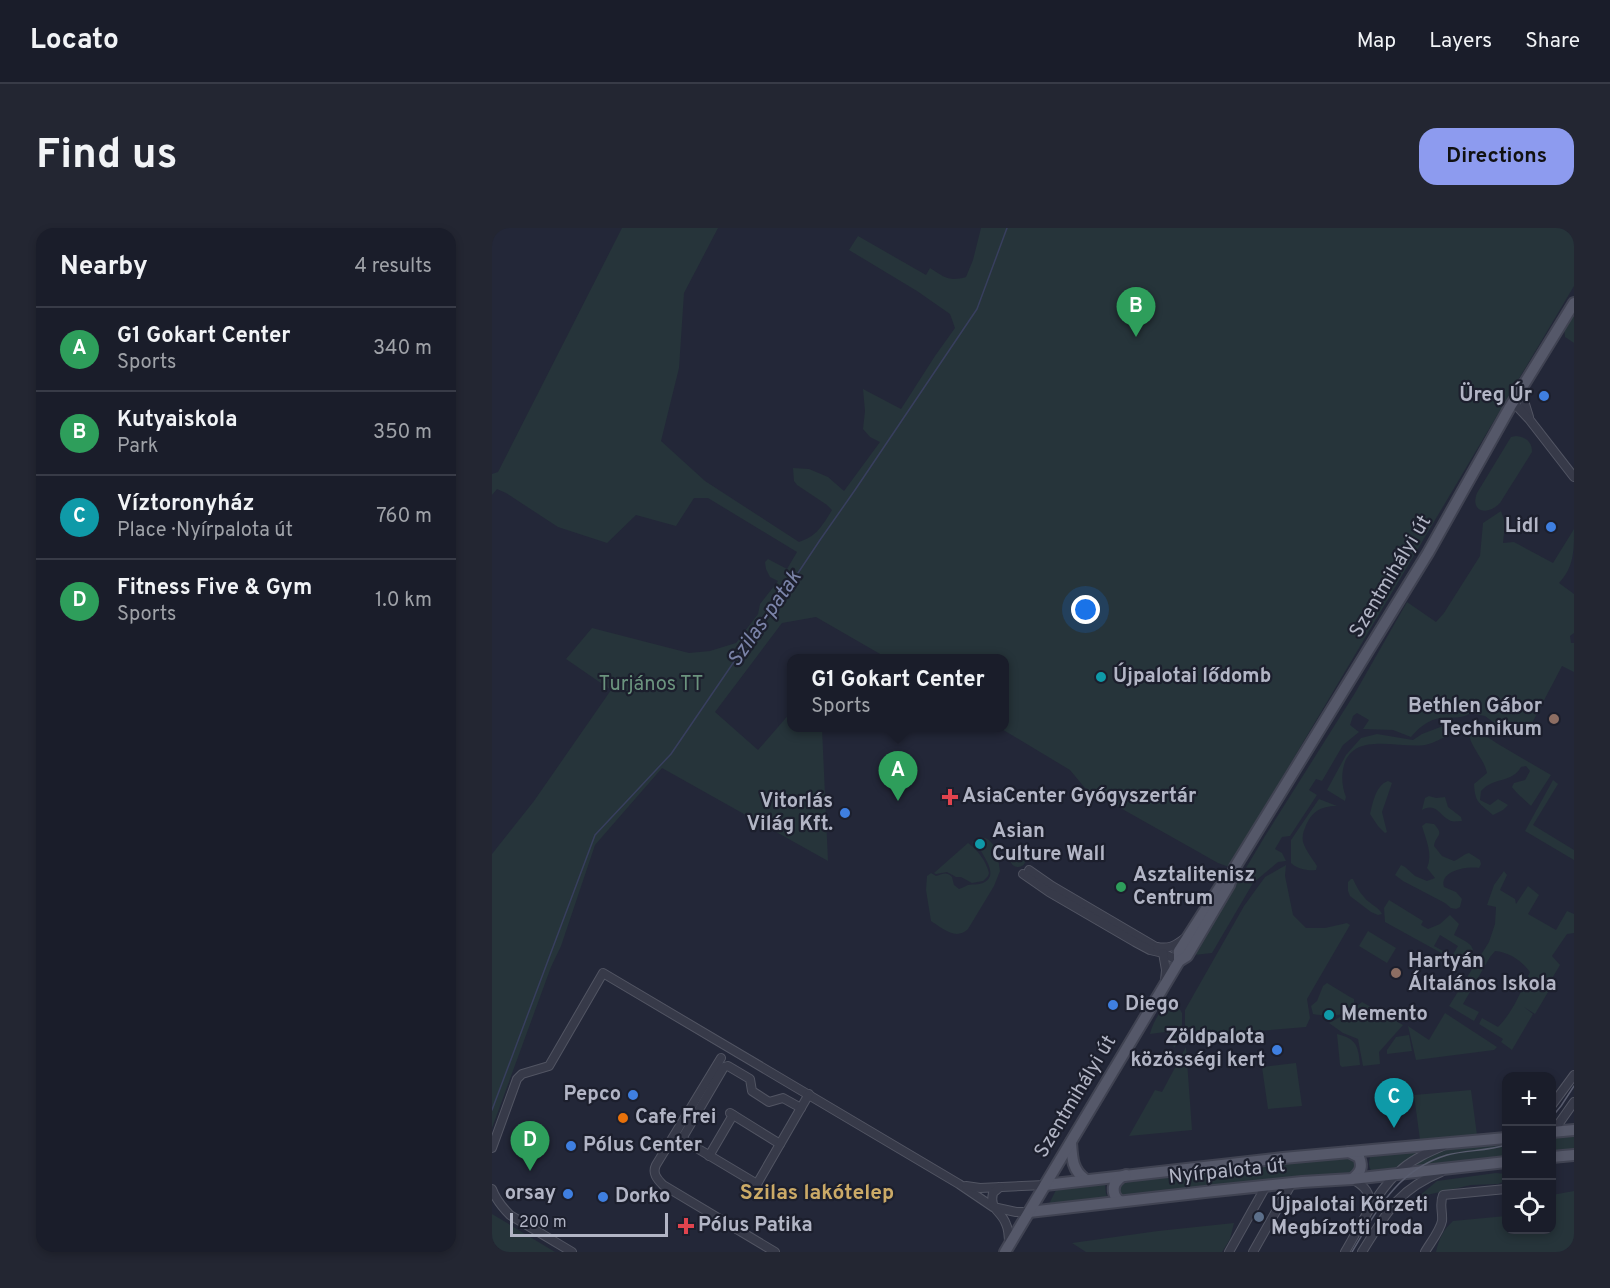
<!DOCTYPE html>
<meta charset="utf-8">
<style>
body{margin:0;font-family:Overpass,sans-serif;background:#232632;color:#f1f3f6}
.controls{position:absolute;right:18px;bottom:18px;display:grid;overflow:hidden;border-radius:12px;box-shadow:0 3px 9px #0003}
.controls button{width:54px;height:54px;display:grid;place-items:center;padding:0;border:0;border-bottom:2px solid #383b47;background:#1a1d2a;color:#f1f3f6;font:30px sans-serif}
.scale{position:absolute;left:18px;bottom:15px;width:158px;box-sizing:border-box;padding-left:6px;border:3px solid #b2b5c5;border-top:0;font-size:16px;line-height:21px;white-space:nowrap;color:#b2b5c5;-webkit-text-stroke:4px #1c1f2d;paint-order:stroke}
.you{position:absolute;left:594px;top:382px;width:21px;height:21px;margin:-15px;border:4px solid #fff;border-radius:50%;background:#1a73e8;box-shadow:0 0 0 9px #1a73e833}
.badge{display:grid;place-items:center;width:39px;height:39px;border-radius:50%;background:#8d9bef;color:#fff;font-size:20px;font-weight:700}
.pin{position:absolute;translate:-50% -50px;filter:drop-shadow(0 2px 3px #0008)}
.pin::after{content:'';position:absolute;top:32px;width:21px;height:18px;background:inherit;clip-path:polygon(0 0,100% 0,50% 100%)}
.popup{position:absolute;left:295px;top:426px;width:222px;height:78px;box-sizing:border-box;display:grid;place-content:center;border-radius:12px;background:#1a1d2a;filter:drop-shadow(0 2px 4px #0005);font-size:20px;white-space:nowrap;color:#9fa2a8}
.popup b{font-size:22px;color:#f1f3f6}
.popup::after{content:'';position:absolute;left:50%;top:100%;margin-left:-12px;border:12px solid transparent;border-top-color:#1a1d2a}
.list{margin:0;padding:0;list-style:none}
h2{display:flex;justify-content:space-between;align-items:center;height:78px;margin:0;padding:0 24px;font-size:26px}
h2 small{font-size:20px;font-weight:400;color:#9fa2a8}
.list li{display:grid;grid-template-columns:39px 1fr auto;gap:18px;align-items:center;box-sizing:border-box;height:84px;padding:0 24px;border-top:2px solid #383b47}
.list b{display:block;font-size:22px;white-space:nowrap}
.list p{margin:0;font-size:20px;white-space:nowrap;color:#9fa2a8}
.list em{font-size:20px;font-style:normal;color:#9fa2a8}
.icon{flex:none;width:33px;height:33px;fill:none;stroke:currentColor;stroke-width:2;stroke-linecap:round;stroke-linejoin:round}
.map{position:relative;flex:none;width:1082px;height:1024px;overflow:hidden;border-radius:18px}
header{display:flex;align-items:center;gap:36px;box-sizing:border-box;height:84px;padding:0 30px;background:#1a1d2a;border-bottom:2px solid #383b47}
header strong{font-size:28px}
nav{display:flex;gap:33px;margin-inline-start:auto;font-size:21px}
.intro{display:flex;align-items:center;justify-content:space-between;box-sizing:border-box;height:144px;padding:0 36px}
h1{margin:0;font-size:42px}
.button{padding:15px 27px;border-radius:18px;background:#8d9bef;color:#111;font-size:21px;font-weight:700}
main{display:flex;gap:36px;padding:0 36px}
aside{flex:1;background:#1a1d2a;border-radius:18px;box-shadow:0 3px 9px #0003}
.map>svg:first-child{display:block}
</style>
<header>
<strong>Locato</strong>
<nav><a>Map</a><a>Layers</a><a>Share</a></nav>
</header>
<div class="intro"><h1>Find us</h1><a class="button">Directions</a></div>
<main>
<aside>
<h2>Nearby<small>4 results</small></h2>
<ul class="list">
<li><span class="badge" style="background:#2e9e5b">A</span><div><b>G1 Gokart Center</b><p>Sports</p></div><em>340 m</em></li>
<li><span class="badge" style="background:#2e9e5b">B</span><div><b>Kutyaiskola</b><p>Park</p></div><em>350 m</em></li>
<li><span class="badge" style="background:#0f9aa8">C</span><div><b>Víztoronyház</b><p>Place · Nyírpalota út</p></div><em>760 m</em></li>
<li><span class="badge" style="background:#2e9e5b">D</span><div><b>Fitness Five &amp; Gym</b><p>Sports</p></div><em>1.0 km</em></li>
</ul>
</aside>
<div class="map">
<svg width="1082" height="1024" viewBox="0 0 1082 1024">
<rect width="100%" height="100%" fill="#232738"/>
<!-- green -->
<g fill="#26343a" fill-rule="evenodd">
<path d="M130 0H226L192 65 187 140 169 213 213 253 307 314C325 308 330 298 340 282L335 277 305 257 302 253 301 240 317 241 336 249 352 263 388 214 378 209 371 201 373 183 371 161 409 181 443 128 463 100 458 86 425 63 357 22 366 8 434 47 438 40C452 49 457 54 474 49L481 32 489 0H1082V58L737 639 726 635 593 560 578 542 508 500H512V430H395L324 389 290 395 223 484 266 522 299 484 300 500H330L336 633 170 540 103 617 69 718 59 739 0 900V626L42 573 119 462 74 431 100 400 197 425 218 423 244 415 266 386 268 376 286 353 278 349 274 341 273 334 276 331 295 341 305 324 216 270H202L184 298 144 287 115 315 66 299 14 265 5 261 0 267V246L6 244Z"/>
<path d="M1082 83V115L1073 109 1072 100Z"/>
<path d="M1024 208C1034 209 1040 214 1040 224L1008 275C994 289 978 283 985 265L1019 209Z"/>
<path d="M1009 283 1013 295 1011 315 1022 314 1061 335 1082 301C1082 323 1082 339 1067 355L1082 366V405L1078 408 1079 415H1082V444L1070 438 1038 499 1029 495 1023 503 1016 505 993 488 978 485C970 492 955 488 944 491 933 494 926 501 919 509L901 502 871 501 877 492 865 485 861 488 858 497 867 504 851 517 830 553 824 551 817 562 825 567 798 608 790 609 783 621 790 625 794 633 786 634 761 655 720 725 702 727 773 608 863 465 915 374 944 394 952 385 988 328 991 295Z"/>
<path d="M959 495 966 496V501L963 504C954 508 943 515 933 517 908 521 862 503 852 537 849 548 850 559 854 569L853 573 835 562 854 527 869 510 885 506 921 512 930 506Z"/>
<path d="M979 498 1006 516 1059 547 1039 578C1034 573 1023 564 1020 559L1022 555 1033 552 1038 543 1034 538 1029 539C1019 556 1003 548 989 563L988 572 998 577 1006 571 1016 577 1011 582 1001 587C988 575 983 576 982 556L995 545C992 528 971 513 979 498Z"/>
<path d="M1061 552 1066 556 1041 597 1082 622V632L1033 603Z"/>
<path d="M896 553 900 555 890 584 895 604 893 605 886 598 878 586C881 574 884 557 896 553Z"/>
<path d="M937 568 944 570 953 569 956 579 969 589 970 593C967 593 962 594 959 593 947 588 945 574 930 582L933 570Z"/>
<path d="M827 571 845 578C828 578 819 584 813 600 811 604 810 609 811 614 814 623 820 630 825 638L824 642C816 643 805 641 799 635V612Z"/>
<path d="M934 595 942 596C953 608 944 606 942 618L950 628 962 633C968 631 971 626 977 625L988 632 989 636 987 640C975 638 947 643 952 659L964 664 970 671 968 679 964 681 959 680 953 675 911 653 903 647 909 637 913 639 923 648 935 653 943 650 935 640C941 626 934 612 930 598Z"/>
<path d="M488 609 493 610 497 612 504 620 505 624 508 643 502 658 476 701C464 713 450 700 439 693L434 662 435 648 439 645 444 648C451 646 454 643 460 649L462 657 467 661C471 660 473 658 476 657 481 656 486 657 491 655 507 648 493 631 488 621L494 614 492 611 489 610 481 615 480 614Z"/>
<path d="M476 615C486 622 494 633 497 645L496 648 491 653 480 655 469 649H464L455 644 444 646 442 645Z"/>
<circle cx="526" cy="631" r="8"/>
<path d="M794 637 793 648 801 687 814 700H833L855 695 858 697 815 771 818 790 814 799 696 809 693 807V782L752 678 773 649Z"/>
<path d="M1012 643 1015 647 1008 662 1023 671 1024 676 1036 658 1047 667 1036 686 1064 702 1075 683 1082 686V705L1075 706 1060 728 1068 737 1059 752 1062 754 1043 786 1032 779 1041 786 1020 822 1009 814 1011 811 987 796 990 790 1006 799C1021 784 1029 763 1038 744 1030 733 1017 724 1003 723L998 729 971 776 987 784 982 793 957 778 997 714 1003 696 1004 679 995 677 1002 657Z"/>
<path d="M859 651H861C864 657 867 664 872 669 877 676 886 678 890 686L886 687 879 684 858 668 856 663V654Z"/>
<path d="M897 672 931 693 929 697 936 701 948 696 958 687 967 696 962 707C978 716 988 718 975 736L971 737 893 694 892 680ZM948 707 966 718 960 728 942 718Z"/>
<path d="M876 703 904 720 895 735 867 718Z"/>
<path d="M835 755 858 769 862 771V777L847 787C839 786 829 788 821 786L819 778 825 773 831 758Z"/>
<path d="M678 772 687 780 690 785V809L682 820 678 808 673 804 658 806C661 793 669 782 678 772Z"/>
<path d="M870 774 911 797 887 824 888 836 871 838 866 811 851 805 837 795 859 783Z"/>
<path d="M953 785 1005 819 1002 822 924 832 916 798 937 812Z"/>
<path d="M845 806C865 811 866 818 868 837L850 839 848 837Z"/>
<path d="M917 807 920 823 895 826V822L904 809Z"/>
<path d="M694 819 700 902 637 908 663 862 670 864Z"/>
<path d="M804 835 810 878 776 881 770 839Z"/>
<path d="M979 862 985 907 928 912 922 867Z"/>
<path d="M1082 905V925L1060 928V910L1064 907Z"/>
<path d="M1014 912V932L912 943 923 934 954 919Z"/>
<path d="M941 920 904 943 881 945C876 939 876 934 879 927Z"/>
<path d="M858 927 864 929V945L630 970 627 967 626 954Z"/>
<path d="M1004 945 1014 946V953L1006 956 979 957 926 969 945 953Z"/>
<path d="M613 955 614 965 616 971 555 980 565 960Z"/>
<path d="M1082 963V1024H944C947 1011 951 1002 961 993L1014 988V1002H1060V967Z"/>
<path d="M0 986 63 1024H0Z"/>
<path d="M742 995 738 1011 730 1024H594L580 1015 666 1003Z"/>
</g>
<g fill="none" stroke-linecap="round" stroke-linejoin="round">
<!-- stream -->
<path stroke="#383f5e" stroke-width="1.5" d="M0 882 103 607 179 526 250 422 306 345 328 312 363 262 485 81 515 0"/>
<defs>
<g id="minor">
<path d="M1032 157 1033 176 1037 189"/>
<path d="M1021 174 1037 191 1082 249"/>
<path d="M537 642 560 658 664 719 670 724"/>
<path d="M531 646 557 664 643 714 658 722 671 725 687 733"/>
<path d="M665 719C677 721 683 718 692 711"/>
<path d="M671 725 674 742 673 753"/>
<path d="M229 830 164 937C160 945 165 951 171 957L283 1024"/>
<path d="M1060 877 1082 847"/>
<path d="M238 885 288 916"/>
<path d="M1061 904 1082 874"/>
<path d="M0 920 25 851 30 846 57 838 111 745 467 956 501 979 524 984H537"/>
<path d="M217 928 241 887"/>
<path d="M860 951C873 958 879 965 878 980"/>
<path d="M265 956 193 913 191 909 232 839 236 838 258 851 260 863 277 874 291 870 309 880"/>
<path d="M474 958 488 960 553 957"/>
<path d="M508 959 501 965C497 982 509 982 514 996 517 1002 517 1010 517 1017"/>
<path d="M0 961C4 972 10 979 18 987L80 1024"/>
<path d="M266 963 265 956 317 866"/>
<path d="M737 1024 774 958"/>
<path d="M761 1024 800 955"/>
<path d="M853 1024C869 997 886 960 911 940 923 930 937 924 951 918"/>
<path d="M870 1024C894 986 905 962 949 944"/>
<path d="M933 1024C938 1015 948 1003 950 993 951 984 947 976 951 967L1014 961"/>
</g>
<g id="major">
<path d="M687 733V723L735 648"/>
<path d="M1060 904 1082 902"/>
<path d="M579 914C580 929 580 942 593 951"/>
<path d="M857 924 867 929C871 939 869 944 860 951"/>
<path d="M1060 929 1082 927"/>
<path d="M553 957 791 930 1014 910"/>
<path d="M628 973C621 969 619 958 626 952 628 949 632 948 634 947"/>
<path d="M537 984 713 964 810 954 860 951 1014 934"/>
<path d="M513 1024 687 733 695 728 737 657 743 639 936 325 1018 179 1082 75"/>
</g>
</defs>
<!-- minor casing -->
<use href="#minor" stroke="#525563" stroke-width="10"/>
<!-- major casing -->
<use href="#major" stroke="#404352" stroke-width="14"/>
<!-- minor -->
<use href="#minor" stroke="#373a49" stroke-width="8"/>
<!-- major -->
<use href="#major" stroke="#555869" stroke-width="10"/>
<!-- tram -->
<g stroke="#595d6f" stroke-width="1.5">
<path d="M1060 889 1069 878 1082 858"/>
<path d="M860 1024C885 982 905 942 955 927 974 922 995 923 1014 917"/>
</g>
</g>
<!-- markers -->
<g fill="#3f7fe0" stroke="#1c1f2d" stroke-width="2">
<circle cx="1052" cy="168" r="6"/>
<circle cx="1059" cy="299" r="6"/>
<circle cx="353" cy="585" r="6"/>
<circle cx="621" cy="777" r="6"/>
<circle cx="785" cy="822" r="6"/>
<circle cx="141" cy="867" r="6"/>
<circle cx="79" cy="918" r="6"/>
<circle cx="76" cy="966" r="6"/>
<circle cx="111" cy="969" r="6"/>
</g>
<g fill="#0f9aa8" stroke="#1c1f2d" stroke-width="2">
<circle cx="609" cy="449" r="6"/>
<circle cx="488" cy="616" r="6"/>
<circle cx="837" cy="787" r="6"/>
</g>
<g fill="#8d6e63" stroke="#1c1f2d" stroke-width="2">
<circle cx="1062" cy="491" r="6"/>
<circle cx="904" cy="745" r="6"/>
</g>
<g fill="#e0444e" stroke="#1c1f2d" stroke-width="2">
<path d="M455 560h6v6h6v6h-6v6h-6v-6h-6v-6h6z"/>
<path d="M191 989h6v6h6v6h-6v6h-6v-6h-6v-6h6z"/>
</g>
<circle fill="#2e9e5b" stroke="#1c1f2d" stroke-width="2" cx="629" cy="659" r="6"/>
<circle fill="#e8710a" stroke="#1c1f2d" stroke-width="2" cx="131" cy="890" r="6"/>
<circle fill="#5c6f8a" stroke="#1c1f2d" stroke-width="2" cx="767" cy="989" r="6"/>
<g text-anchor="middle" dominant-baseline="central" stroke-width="4.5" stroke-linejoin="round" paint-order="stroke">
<!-- poi labels -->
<g font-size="20" font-weight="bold" fill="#b2b5c5" stroke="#1c1f2d" text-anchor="start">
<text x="1040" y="168" text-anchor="end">Üreg Úr</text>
<text x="1047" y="299" text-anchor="end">Lidl</text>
<text x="621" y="449">Újpalotai lődomb</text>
<text x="1050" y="479" text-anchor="end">Bethlen Gábor<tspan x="1050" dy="23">Technikum</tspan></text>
<text x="470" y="569">AsiaCenter Gyógyszertár</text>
<text x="341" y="574" text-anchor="end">Vitorlás<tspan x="341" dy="23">Világ Kft.</tspan></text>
<text x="500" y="604">Asian<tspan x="500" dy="23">Culture Wall</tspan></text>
<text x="641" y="648">Asztalitenisz<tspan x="641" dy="23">Centrum</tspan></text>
<text x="916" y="734">Hartyán<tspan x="916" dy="23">Általános Iskola</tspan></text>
<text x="633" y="777">Diego</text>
<text x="849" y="787">Memento</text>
<text x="773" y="810" text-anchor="end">Zöldpalota<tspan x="773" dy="23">közösségi kert</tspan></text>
<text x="129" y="867" text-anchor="end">Pepco</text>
<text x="143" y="890">Cafe Frei</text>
<text x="91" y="918">Pólus Center</text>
<text x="64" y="966" text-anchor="end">orsay</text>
<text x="123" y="969">Dorko</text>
<text x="779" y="978">Újpalotai Körzeti<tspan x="779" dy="23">Megbízotti Iroda</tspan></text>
<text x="206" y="998">Pólus Patika</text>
</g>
<!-- street labels -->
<g font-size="20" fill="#b2b5c5" stroke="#1c1f2d">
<text transform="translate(899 349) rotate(-59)">Szentmihályi út</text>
<text transform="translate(584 869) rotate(-59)">Szentmihályi út</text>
<text transform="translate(735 944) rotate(-6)">Nyírpalota út</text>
</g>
<!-- park labels -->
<g font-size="20" fill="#6b947e" stroke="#1c1f2d">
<text x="159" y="457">Turjános TT</text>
</g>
<!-- water labels -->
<g font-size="21" font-style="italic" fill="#7c85aa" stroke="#1c1f2d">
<text transform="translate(273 391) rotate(-55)">Szilas-patak</text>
</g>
<!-- neighbourhood labels -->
<g font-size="21" font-weight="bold" fill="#cbaa67" stroke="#1c1f2d">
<text x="325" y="965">Szilas lakótelep</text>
</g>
</g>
</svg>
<div class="controls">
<button>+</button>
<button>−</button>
<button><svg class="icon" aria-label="locate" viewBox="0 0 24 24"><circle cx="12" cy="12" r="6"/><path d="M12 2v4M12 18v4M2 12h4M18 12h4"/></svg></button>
</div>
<div class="scale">200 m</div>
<div class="you"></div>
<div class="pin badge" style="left:406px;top:573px;background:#2e9e5b">A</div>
<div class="popup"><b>G1 Gokart Center</b>Sports</div>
<div class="pin badge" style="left:644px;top:109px;background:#2e9e5b">B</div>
<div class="pin badge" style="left:902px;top:900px;background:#0f9aa8">C</div>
<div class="pin badge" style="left:38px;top:943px;background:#2e9e5b">D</div>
</div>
</main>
